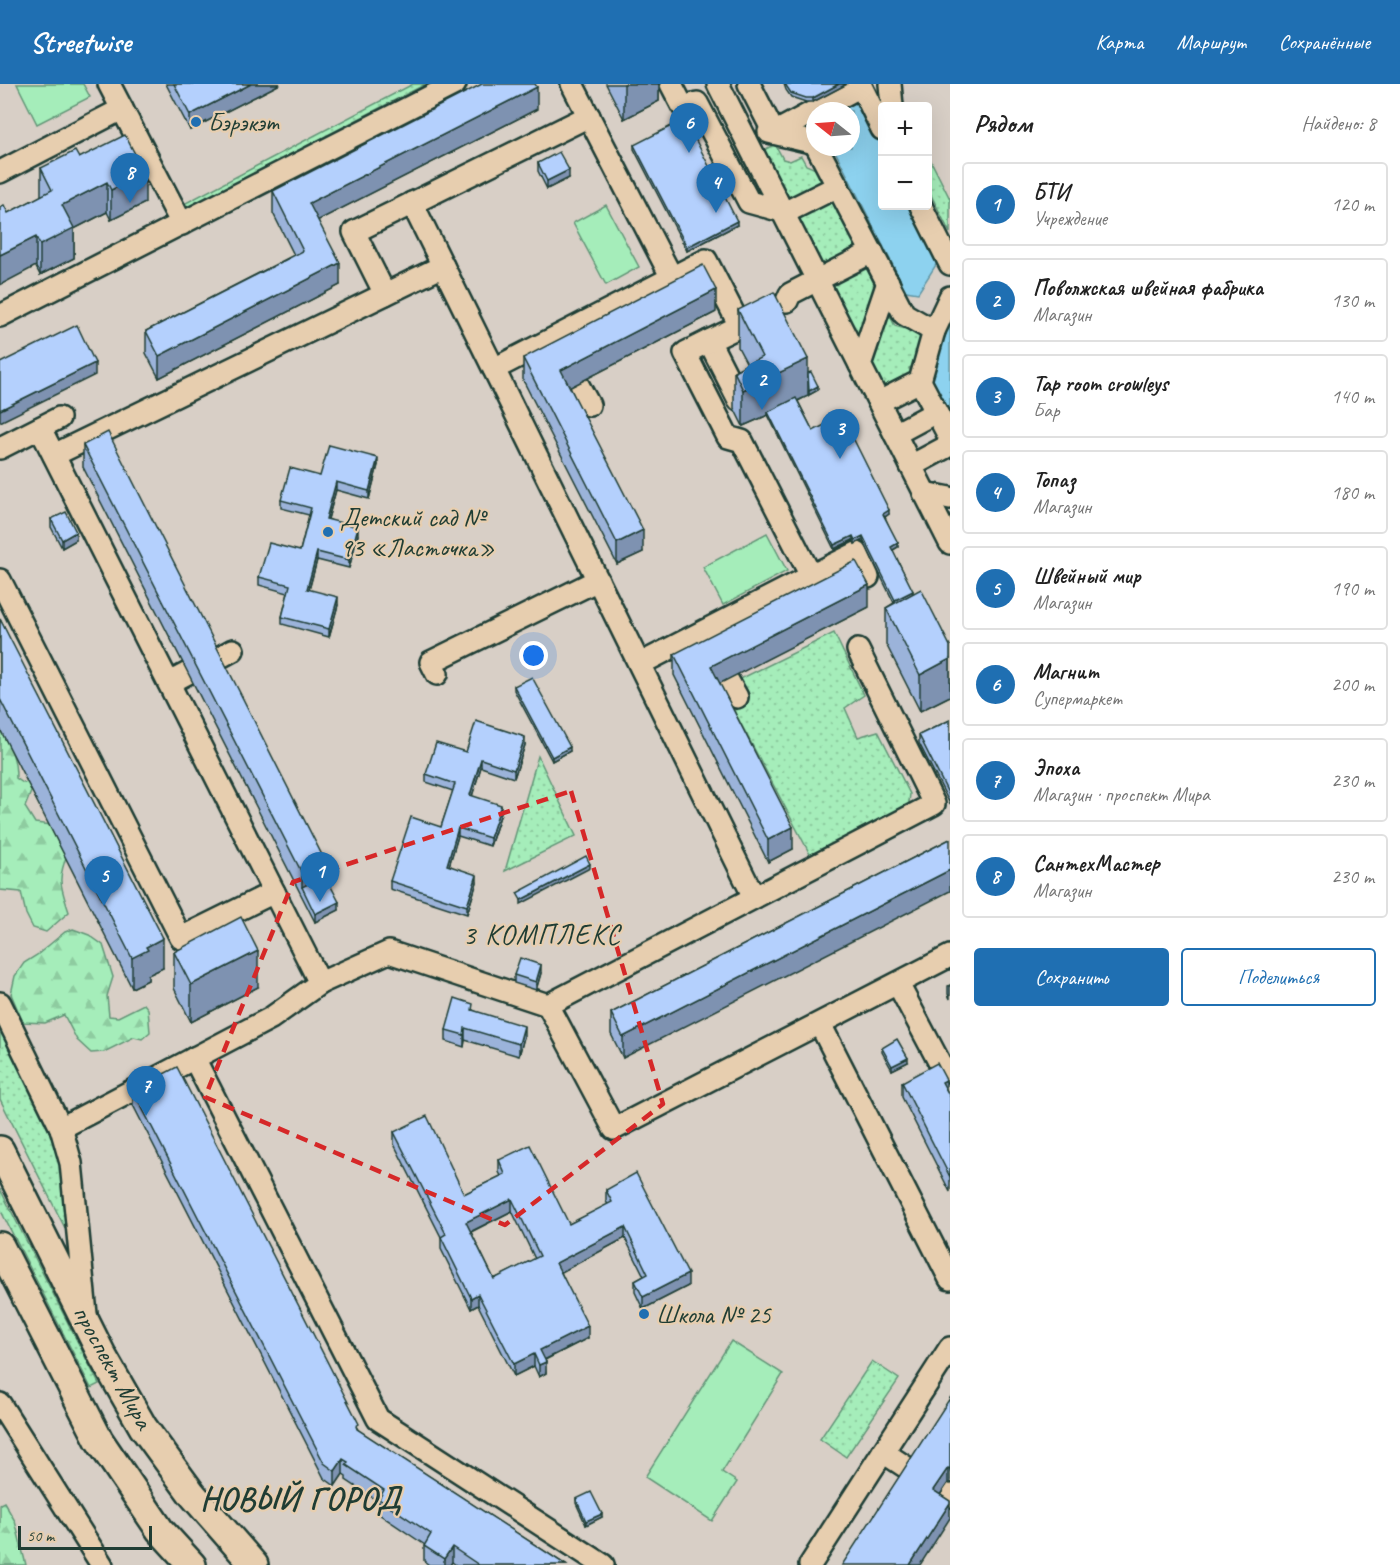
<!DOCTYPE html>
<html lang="ru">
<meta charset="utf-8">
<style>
body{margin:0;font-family:Caveat,sans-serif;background:#f6f6f6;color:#222}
.controls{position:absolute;right:18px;top:18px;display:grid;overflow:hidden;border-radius:6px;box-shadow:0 6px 24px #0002}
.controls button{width:54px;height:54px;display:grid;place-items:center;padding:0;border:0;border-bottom:2px solid #e0e0e0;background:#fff;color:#222;font:30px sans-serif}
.compass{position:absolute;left:806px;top:18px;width:54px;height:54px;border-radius:50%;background:#fff;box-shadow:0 6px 24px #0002;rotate:287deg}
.scale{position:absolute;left:18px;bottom:15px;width:134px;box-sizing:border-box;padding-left:6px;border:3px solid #1f3d34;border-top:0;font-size:16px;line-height:21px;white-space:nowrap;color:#1f3d34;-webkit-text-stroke:4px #e7ceaf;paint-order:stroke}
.you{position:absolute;left:534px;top:572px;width:21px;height:21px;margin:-15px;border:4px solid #fff;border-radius:50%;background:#1a73e8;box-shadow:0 0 0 9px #1a73e833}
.badge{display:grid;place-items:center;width:39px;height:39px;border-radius:50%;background:#1f6fb2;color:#fff;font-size:20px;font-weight:700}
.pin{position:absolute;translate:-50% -50px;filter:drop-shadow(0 2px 3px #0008)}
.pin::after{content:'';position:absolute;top:32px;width:21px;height:18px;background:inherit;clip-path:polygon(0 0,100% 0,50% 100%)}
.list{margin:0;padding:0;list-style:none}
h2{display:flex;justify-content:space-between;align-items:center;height:78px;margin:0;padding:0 24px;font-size:26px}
h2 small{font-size:20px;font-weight:400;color:#767676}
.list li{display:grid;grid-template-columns:39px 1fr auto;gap:18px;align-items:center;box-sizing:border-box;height:84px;margin:0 12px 12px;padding:0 12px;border:2px solid #e0e0e0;border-radius:6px}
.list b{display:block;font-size:22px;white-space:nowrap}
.list p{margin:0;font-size:20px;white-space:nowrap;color:#767676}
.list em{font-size:20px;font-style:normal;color:#767676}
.actions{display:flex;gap:12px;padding:18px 24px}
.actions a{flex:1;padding:14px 0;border:2px solid #1f6fb2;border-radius:6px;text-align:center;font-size:21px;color:#1f6fb2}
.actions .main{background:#1f6fb2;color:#fff}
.map{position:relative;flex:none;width:950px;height:1481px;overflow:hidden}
header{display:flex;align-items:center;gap:36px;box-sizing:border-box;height:84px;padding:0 30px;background:#1f6fb2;color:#fff}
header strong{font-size:28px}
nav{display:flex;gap:33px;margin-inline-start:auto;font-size:21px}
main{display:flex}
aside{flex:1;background:#fff}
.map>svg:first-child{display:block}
</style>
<header>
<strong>Streetwise</strong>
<nav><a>Карта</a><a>Маршрут</a><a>Сохранённые</a></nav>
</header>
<main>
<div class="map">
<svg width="950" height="1481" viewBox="0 0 950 1481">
<defs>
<pattern id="grass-dots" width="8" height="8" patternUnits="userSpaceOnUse" patternTransform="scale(1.5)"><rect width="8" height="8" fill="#a5edba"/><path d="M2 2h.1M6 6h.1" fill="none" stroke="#8ecca0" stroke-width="1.8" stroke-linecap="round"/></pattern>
<pattern id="forest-firs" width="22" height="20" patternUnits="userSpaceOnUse" patternTransform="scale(1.5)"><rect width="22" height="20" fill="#a5edba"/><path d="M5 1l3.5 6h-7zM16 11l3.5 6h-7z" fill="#8ecca0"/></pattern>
</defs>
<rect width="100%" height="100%" fill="#d8cfc6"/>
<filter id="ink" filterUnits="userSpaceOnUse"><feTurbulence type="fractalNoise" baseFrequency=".0167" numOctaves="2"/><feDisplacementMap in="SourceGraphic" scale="12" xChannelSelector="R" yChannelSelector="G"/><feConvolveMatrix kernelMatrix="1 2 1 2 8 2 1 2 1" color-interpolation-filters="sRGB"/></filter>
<g filter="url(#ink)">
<!-- grass -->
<g fill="url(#grass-dots)" stroke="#629577" stroke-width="1.5">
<path d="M413 0H426L191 122 182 121Z"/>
<path d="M775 60 783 75 790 77 801 72 806 81 818 86 895 242 917 248 925 265 921 278 909 284 915 295 891 307 882 303 764 66Z"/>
<path d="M928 71 950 115V149L928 105Z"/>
<path d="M834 549 864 611 845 624 858 653 878 647 910 710 908 727 812 774 722 604Z"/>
<path d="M538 672 576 752 505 787Z"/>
<path d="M0 935 61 1057 71 1156 0 1015Z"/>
<path d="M0 1105 99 1300 91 1304 0 1125Z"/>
<path d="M872 1277 899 1295 846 1373 820 1355Z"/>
</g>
<!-- forest -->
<g fill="url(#forest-firs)" stroke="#629577" stroke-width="1.5">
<path d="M0 646C11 662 16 674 16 694L23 699 29 698 31 708 25 723 35 739 52 741 68 768C57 796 60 800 69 828L46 848 33 844 26 830 21 808 0 806Z"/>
<path d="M73 845 89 851 103 861 113 893 107 912 109 932 118 933 144 920 148 925 150 948 142 955 134 953 104 968 91 969 77 956 64 931 45 939 23 938 11 910 15 892 24 879 37 871 65 848Z"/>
<path d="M4 1418 15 1437 26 1481H0V1420Z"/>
</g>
<!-- pitch -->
<g fill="#a5edba" stroke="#629577" stroke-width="1.5">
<path d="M17 0H83L90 13 37 40Z"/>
<path d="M606 121 639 183 606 201 573 139Z"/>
<path d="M767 449 787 487 723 521 703 483Z"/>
<path d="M731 1257 783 1290 722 1388 737 1398 712 1437 645 1393Z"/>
</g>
<!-- water -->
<g fill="#8dd2ef" stroke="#6196a4" stroke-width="1.5">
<path d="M860 12 882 57V122H915L941 173 918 209 906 207 833 63H851V27H830Z"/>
<path d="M950 223V348L925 301Z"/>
</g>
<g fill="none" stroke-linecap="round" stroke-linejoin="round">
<defs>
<g id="minor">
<path d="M109 0 182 140"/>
<path d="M572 0 672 194"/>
<path d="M671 0 683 23 697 19 749 118 782 127"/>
<path d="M718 0 950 459"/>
<path d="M749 0 774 49 861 2 882 45"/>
<path d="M890 0 892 22"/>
<path d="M769 48 815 59"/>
<path d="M817 63 904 230 934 247 950 213"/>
<path d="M0 88 122 25"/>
<path d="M412 119 754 813"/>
<path d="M921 122 950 180"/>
<path d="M784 129 838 102"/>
<path d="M385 210 354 148 589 32"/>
<path d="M787 217 790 210 872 168"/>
<path d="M0 232 455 0"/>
<path d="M860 281 888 198"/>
<path d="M494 285 706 176 740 242 709 257 739 316"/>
<path d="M920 297 950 354"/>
<path d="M577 299 589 321"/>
<path d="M879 318 920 297 934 247"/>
<path d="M40 344 274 808"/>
<path d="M895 350 936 328"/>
<path d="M0 364 59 334"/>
<path d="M54 371 443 182"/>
<path d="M911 382 950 361"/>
<path d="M924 409 950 414"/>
<path d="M811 492 857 469 868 493"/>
<path d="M0 496 181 854 274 808 320 899 271 934 61 1044"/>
<path d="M858 566 934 720 548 921 614 1045 950 872"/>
<path d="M213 577 233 566"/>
<path d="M640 580 811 492 742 357 728 353 685 269 709 257"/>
<path d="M437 590 431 578 598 496"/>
<path d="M727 595 737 613"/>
<path d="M169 599 188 589"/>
<path d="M320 899 389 868 548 921"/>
<path d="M898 900 944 987"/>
<path d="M0 919 61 1044 71 1079 86 1230"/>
<path d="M820 940 950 1195"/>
<path d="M194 974 378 1335 603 1481"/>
<path d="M0 1320 102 1481"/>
<path d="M883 1368 912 1387"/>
<path d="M942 1407 950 1412"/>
<path d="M810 1481 950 1264"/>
</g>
<g id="major">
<path d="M0 1066 103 1273 143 1343 192 1410 254 1481"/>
<path d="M0 1162 99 1356 160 1446 192 1481"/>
</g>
</defs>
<!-- minor casing -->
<use href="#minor" stroke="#1f3d34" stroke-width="26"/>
<!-- major casing -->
<use href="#major" stroke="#1f3d34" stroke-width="32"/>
<!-- minor -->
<use href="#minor" stroke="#e7ceaf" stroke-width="21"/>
<!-- major -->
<use href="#major" stroke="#e7ceaf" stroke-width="27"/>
</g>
<!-- wall -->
<g fill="#9bb3da" stroke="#1f3d34" stroke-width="1.5" fill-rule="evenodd">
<path d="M166 0H280L190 46Z"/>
<path d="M606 0H659V17L624 35Z"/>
<path d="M784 0H847L813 18H806L791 13 786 6Z"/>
<path d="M537 25 318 136 340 201 159 294 146 269V247L294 171 273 129V107Z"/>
<path d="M634 61 737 141 687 167 634 65Z"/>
<path d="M79 74 145 119 111 136 107 128 74 145V174L40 191 8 129 41 112V84Z"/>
<path d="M538 79 569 94 547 105 538 87Z"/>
<path d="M738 226 808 289 818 306 798 317 813 347 889 430 885 433 898 463 893 466 913 509 950 562V612L920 627 886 560V524L894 519 863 456 855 460 853 456 834 465 768 331 743 342 734 324V287L747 280 738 263Z"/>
<path d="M716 228 570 303 643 468 617 480 523 296V274Z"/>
<path d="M83 361 325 777V791L339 826 315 838 83 383Z"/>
<path d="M378 381 369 415 336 406 328 435 358 451 349 484 317 476 309 506 338 521 329 553 282 540V533L288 509 259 501V493L300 467 309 431 281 424V416L320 392Z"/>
<path d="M51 435 76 456 62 464 51 443Z"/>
<path d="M869 523 719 599 793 765 768 778 674 591V570Z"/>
<path d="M0 535 163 884 148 891V896L132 904 0 645Z"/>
<path d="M514 602 570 667 552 677 514 606Z"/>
<path d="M950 636V720L919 659V651Z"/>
<path d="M525 661 514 694 481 683 472 712 501 729 490 762 458 752 449 781 477 798 467 830 390 805V797L441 743 453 707 426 698V690Z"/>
<path d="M950 755 623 974 611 950V929Z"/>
<path d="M174 868 258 903 191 938 174 904Z"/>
<path d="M541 889 536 906 514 899V891Z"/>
<path d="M950 901V915L948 910V902Z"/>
<path d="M473 926 524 953 519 972 465 956 464 963 446 957V946Z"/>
<path d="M882 964 908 978 892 986 882 968Z"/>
<path d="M902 998 946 1005 950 1013V1108L902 1013Z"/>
<path d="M133 1006 359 1347 566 1481H456L452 1478 450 1481H429L424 1477V1462L425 1461 379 1430V1418L346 1396V1392L343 1390 335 1402 324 1394 133 1021Z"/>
<path d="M394 1048 464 1110 501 1092 499 1088V1076L569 1140 608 1121 606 1117V1106L688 1202 643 1225 635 1208V1197L644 1192 625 1154 561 1188 588 1254 545 1276 546 1289 539 1293 534 1282 514 1292 478 1221 471 1225 441 1165V1153L394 1060ZM512 1127 535 1175 494 1195 471 1148Z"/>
<path d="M950 1314V1400L948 1399 940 1411Z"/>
<path d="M576 1415 602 1433 586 1441 576 1419Z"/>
</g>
<!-- shaded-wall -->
<g fill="#7e92b1" stroke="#1f3d34" stroke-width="1.5">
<path d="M251 0H280L190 46V31Z"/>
<path d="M624 0H659V17L624 35Z"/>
<path d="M839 0H847L813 18V14Z"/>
<path d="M537 3V25L309 141V119Z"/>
<path d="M569 86V94L547 105V97Z"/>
<path d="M145 89V119L111 136V106Z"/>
<path d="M107 98V128L74 145V174L40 191V161L62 121Z"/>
<path d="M737 137V141L687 167V163Z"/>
<path d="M36 153V182L0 201V171Z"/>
<path d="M340 179V201L159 294V272Z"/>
<path d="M716 206V228L561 308V286Z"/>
<path d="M808 275V312L768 330V328V331L743 342V306Z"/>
<path d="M95 279V291L0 338V326Z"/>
<path d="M818 302V306L809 311V307Z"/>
<path d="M378 374V381L369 415V407Z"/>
<path d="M336 398V406L326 442V435Z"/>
<path d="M889 426V430L883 434V430Z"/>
<path d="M358 443V451L349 484V476Z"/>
<path d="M643 446V468L617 480V459Z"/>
<path d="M76 448V456L62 464V456Z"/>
<path d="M853 452V456L834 465V461Z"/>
<path d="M863 452V456L855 460V456Z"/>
<path d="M898 459V463L891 467V463Z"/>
<path d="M317 468V476L307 513V505Z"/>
<path d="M869 501V523L711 604V582Z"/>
<path d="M913 507V510L895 520V516Z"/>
<path d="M338 513V521L329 553V545Z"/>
<path d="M950 575V612L920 627V591Z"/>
<path d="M525 653V661L514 694V686Z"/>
<path d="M570 663V667L552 677V673Z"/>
<path d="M481 675V683L470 719V711Z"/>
<path d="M501 721V729L490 762V754Z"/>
<path d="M793 743V765L768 778V756Z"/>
<path d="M458 744V752L447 789V781Z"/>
<path d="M325 777V799L302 803V789Z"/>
<path d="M590 780V784L521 820V816Z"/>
<path d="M950 786V807L623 974V953Z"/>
<path d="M477 791V798L467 830V822Z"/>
<path d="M339 818V826L315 838V830Z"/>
<path d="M163 854V884L148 891V896L132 904V874L146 863Z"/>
<path d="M258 867V903L191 938V901Z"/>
<path d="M541 881V889L536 906V898Z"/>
<path d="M524 942V953L519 972V960Z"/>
<path d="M465 944V956L464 963V951Z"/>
<path d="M908 974V978L892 986V982Z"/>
<path d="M946 996V1011L942 998Z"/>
<path d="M512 1115V1127L466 1150V1138Z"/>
<path d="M625 1143V1154L556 1191V1179Z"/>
<path d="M688 1190V1202L643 1225V1213Z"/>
<path d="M478 1210V1221L471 1225V1214Z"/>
<path d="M588 1242V1254L540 1278V1266Z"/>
<path d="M534 1270V1282L514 1292V1280Z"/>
<path d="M546 1278V1289L539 1293V1281Z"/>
<path d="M343 1375V1390L335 1402V1387Z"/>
<path d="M948 1384V1399L933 1421V1406Z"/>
<path d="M950 1419V1434L920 1481H910Z"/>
<path d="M602 1430V1433L586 1441V1437Z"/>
<path d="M452 1463V1478L450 1481H444V1475Z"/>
</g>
<!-- building -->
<g fill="#b4d0fd" stroke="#1f3d34" stroke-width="1.5" fill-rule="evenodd">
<path d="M174 0H251L190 31Z"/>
<path d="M482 0H535L537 3 309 119 340 179 159 272 146 247 303 167 273 107Z"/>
<path d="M785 0H839L813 14H806L791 9Z"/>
<path d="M685 35 737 137 687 163 634 61Z"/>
<path d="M125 51 145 89 111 106 107 98 62 121 74 144 40 161 36 153 0 171V123L4 121 8 129 52 106 41 84 75 67 79 74Z"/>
<path d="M559 68 569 86 547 97 538 79Z"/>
<path d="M703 181 716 206 561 286 643 446 617 459 523 274Z"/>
<path d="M774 208 808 275 743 306 734 287 762 273 738 226Z"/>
<path d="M77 241 95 279 0 326V279Z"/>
<path d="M811 288 818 302 809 307 808 289Z"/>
<path d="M796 314 813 347 842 332 889 426 883 430 898 459 891 463 913 507 895 516 863 452 855 456 853 452 834 461 768 328Z"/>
<path d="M108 348 325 777 302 789 83 361Z"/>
<path d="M329 361 378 374 369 407 336 398 326 435 358 443 349 476 317 468 307 505 338 513 329 545 282 533 290 501 259 493 269 459 300 467 311 424 281 416 290 384 320 392Z"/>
<path d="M66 428 76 448 62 456 51 435Z"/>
<path d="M856 477 869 501 711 582 793 743 768 756 674 570Z"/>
<path d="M921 505 950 562V575L920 591 886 524Z"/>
<path d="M0 535 163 854 146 863 148 866 132 874 0 615Z"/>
<path d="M532 593 570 663 552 673 514 602Z"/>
<path d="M950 636V713L919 651Z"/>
<path d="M476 637 525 653 514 686 481 675 470 711 501 721 490 754 458 744 447 781 477 791 467 822 390 797 411 733 441 743 455 700 426 690 436 659 466 668Z"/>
<path d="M950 755V786L623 953 611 929Z"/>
<path d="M586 772 590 780 521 816 517 809Z"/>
<path d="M325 791 339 818 315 830 302 803Z"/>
<path d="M241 833 258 867 191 901 174 868Z"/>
<path d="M520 874 541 881 536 898 514 891Z"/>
<path d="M455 914 473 920 472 926 524 942 519 960 465 944 464 951 446 946Z"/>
<path d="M897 955 908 974 892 982 882 964Z"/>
<path d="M937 979 946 996 942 998 950 1013V1093L902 998Z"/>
<path d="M177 983 359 1340 356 1342 357 1345 566 1481H479L452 1463 444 1475 424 1462 431 1450 379 1415 384 1406 346 1381 348 1378 343 1375 335 1387 324 1379 133 1006Z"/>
<path d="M427 1032 464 1110 505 1090 499 1076 530 1061 569 1140 612 1118 606 1106 636 1089 688 1190 643 1213 635 1197 648 1190 625 1143 556 1179 588 1242 540 1266 546 1278 539 1281 534 1270 514 1280 478 1210 471 1214 441 1153 446 1150 394 1048ZM512 1115 540 1172 494 1195 466 1138Z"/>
<path d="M950 1314V1385L948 1384 933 1406 950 1417V1419L910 1481H842Z"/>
<path d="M591 1408 602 1430 586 1437 576 1415Z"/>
</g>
</g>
<!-- marked area -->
<path fill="none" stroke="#d62828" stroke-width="4.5" stroke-dasharray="12 8" stroke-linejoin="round" d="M571 707 663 1020 505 1141 205 1013 293 798Z"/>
<!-- markers -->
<g fill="#1f6fb2" stroke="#e7ceaf" stroke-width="2">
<circle cx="196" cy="38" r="6"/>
<circle cx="328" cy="448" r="6"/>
<circle cx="644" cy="1230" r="6"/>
</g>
<g text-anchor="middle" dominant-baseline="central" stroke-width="4.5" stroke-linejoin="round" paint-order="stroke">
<!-- poi labels -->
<g font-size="26" fill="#1f3d34" stroke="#e7ceaf" text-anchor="start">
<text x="208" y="38">Бэрэкэт</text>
<text x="340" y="433">Детский сад №<tspan x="340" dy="30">93 «Ласточка»</tspan></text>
<text x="656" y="1230">Школа № 25</text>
</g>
<!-- street labels -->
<g font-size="26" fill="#1f3d34" stroke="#e7ceaf">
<text transform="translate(113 1283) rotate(61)">проспект Мира</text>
</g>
<!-- quarter labels -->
<g font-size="28" letter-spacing="1.5" fill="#1f3d34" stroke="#e7ceaf">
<text x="542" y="850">3 КОМПЛЕКС</text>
</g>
<!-- district labels -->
<g font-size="32" font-weight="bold" letter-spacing="1.5" fill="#1f3d34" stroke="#e7ceaf">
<text x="301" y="1414">НОВЫЙ ГОРОД</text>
</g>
</g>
</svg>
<div class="controls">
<button>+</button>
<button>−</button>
</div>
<svg class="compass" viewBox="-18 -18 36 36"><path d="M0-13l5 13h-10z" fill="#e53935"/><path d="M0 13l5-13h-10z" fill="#767676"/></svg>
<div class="scale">50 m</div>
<div class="you"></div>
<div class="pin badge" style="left:320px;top:818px">1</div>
<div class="pin badge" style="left:762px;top:326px">2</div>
<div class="pin badge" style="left:840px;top:375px">3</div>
<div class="pin badge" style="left:716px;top:129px">4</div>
<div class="pin badge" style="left:104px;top:822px">5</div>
<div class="pin badge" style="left:689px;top:69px">6</div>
<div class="pin badge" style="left:146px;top:1032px">7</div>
<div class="pin badge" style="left:130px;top:119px">8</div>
</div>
<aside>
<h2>Рядом<small>Найдено: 8</small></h2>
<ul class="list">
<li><span class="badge">1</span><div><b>БТИ</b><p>Учреждение</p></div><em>120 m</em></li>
<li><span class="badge">2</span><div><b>Поволжская швейная фабрика</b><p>Магазин</p></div><em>130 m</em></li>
<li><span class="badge">3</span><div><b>Tap room сrowleys</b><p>Бар</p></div><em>140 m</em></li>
<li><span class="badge">4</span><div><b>Топаз</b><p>Магазин</p></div><em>180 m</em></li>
<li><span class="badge">5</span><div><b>Швейный мир</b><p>Магазин</p></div><em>190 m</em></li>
<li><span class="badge">6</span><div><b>Магнит</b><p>Супермаркет</p></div><em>200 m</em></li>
<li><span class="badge">7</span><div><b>Эпоха</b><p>Магазин · проспект Мира</p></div><em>230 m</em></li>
<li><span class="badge">8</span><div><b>СантехМастер</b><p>Магазин</p></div><em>230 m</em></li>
</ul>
<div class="actions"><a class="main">Сохранить</a><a>Поделиться</a></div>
</aside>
</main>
